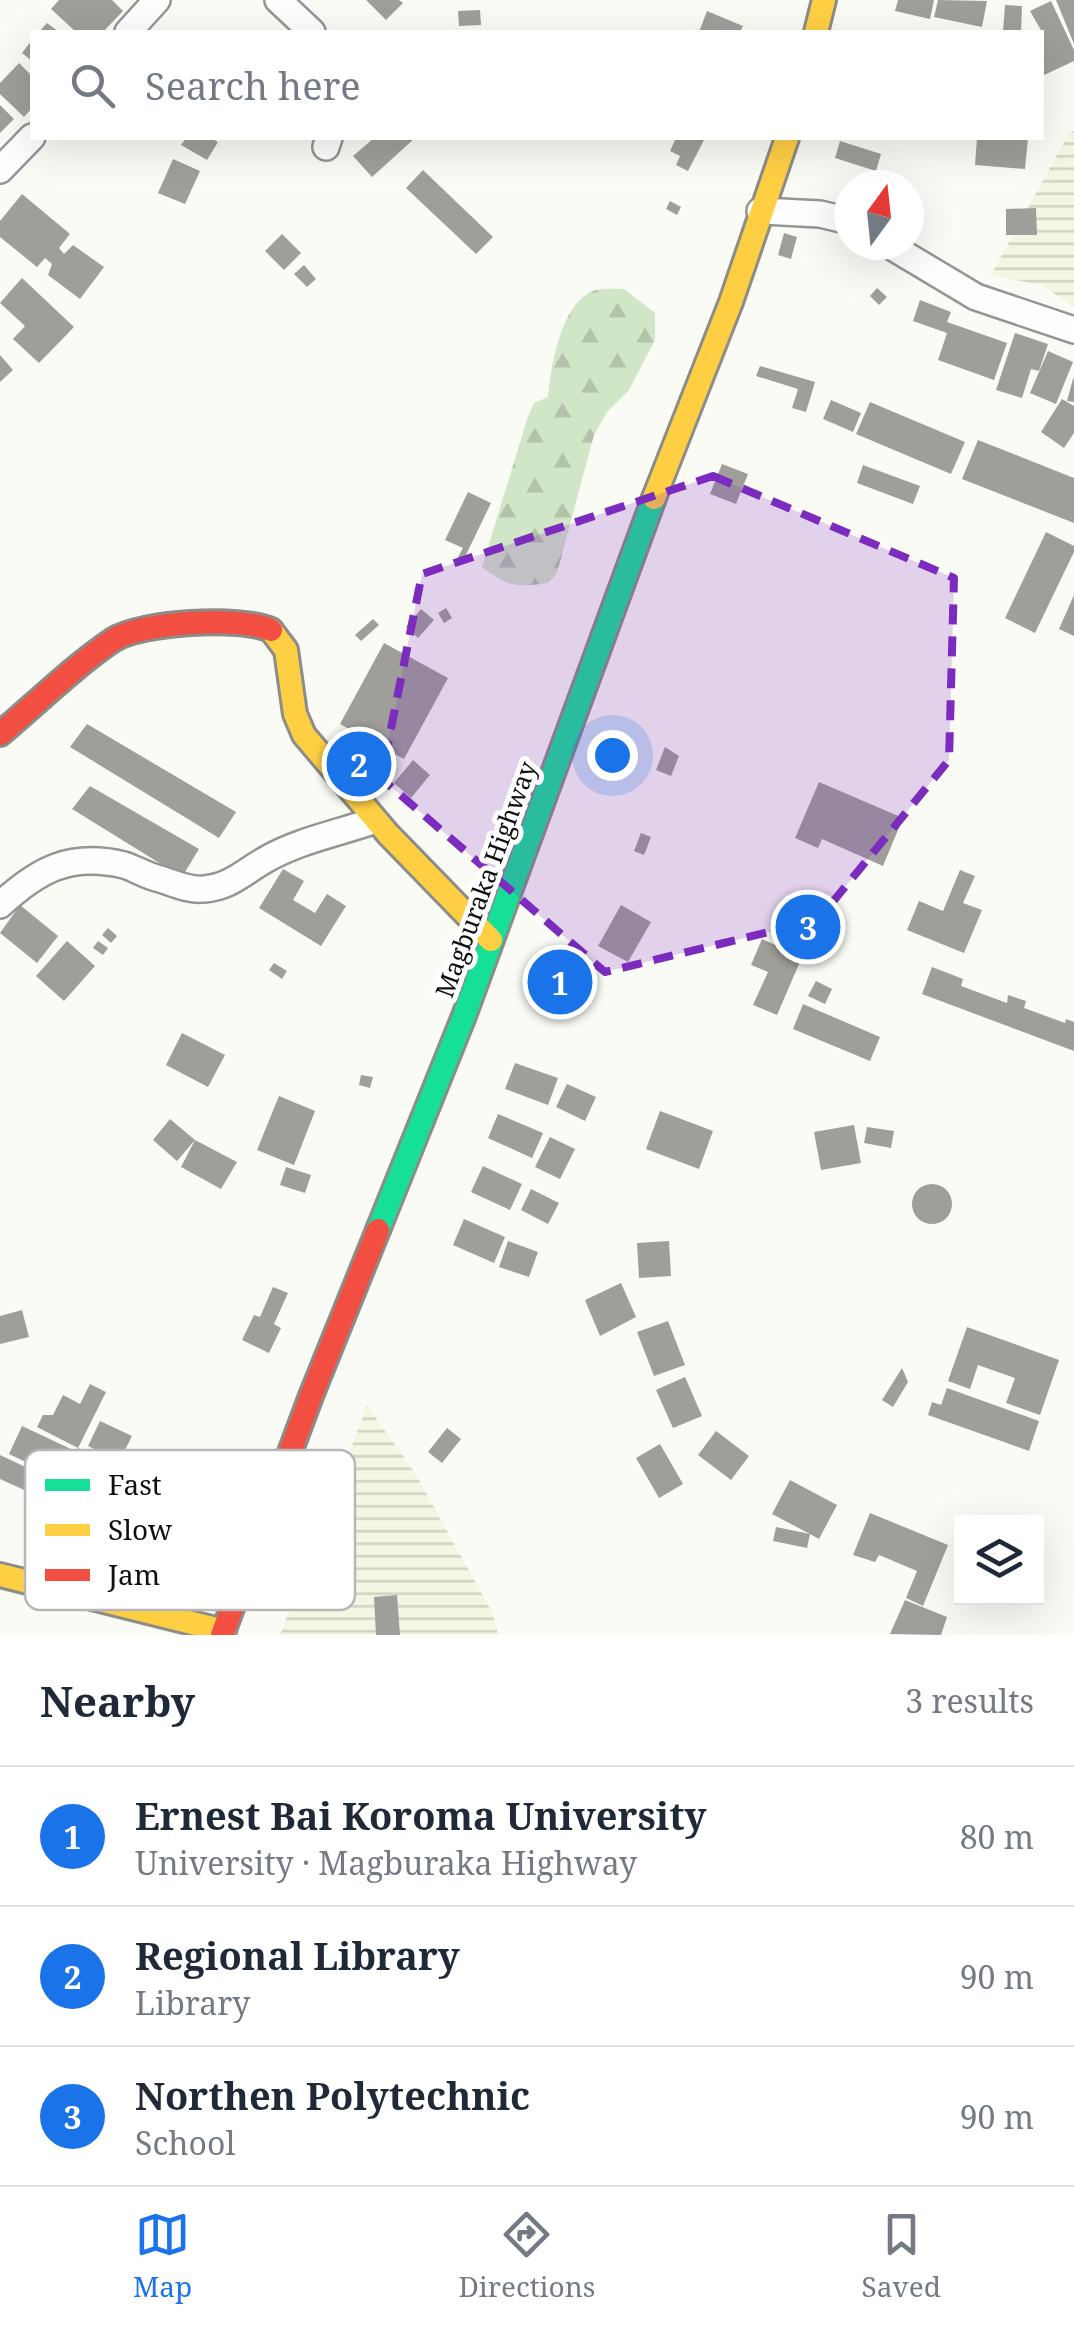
<!DOCTYPE html>
<meta charset="utf-8">
<style>
body{margin:0;font-family:"Noto Serif",serif;background:#f6f6f7;color:#1f2937}
.controls{position:absolute;right:30px;bottom:30px;display:grid;overflow:hidden;border-radius:0px;box-shadow:0 10px 40px #0002}
.controls button{width:90px;height:90px;display:grid;place-items:center;padding:0;border:0;border-bottom:2px solid #e0e1e3;background:#fff;color:#1f2937;font:50px sans-serif}
.compass{position:absolute;left:834px;top:170px;width:90px;height:90px;border-radius:50%;background:#fff;box-shadow:0 10px 40px #0002;rotate:15deg}
.you{position:absolute;left:612px;top:755px;width:35px;height:35px;margin:-25px;border:8px solid #fff;border-radius:50%;background:#1a73e8;box-shadow:0 0 0 15px #1a73e833}
.badge{display:grid;place-items:center;width:65px;height:65px;border-radius:50%;background:#1a73e8;color:#fff;font-size:32px;font-weight:700}
.pin{position:absolute;translate:-50% -50%;border:5px solid #fff;box-shadow:0 2px 10px #0006}
.list{margin:0;padding:0;list-style:none}
h2{display:flex;justify-content:space-between;align-items:center;height:130px;margin:0;padding:0 40px;font-size:42px}
h2 small{font-size:32px;font-weight:400;color:#747a83}
.list li{display:grid;grid-template-columns:65px 1fr auto;gap:30px;align-items:center;box-sizing:border-box;height:140px;padding:0 40px;border-top:2px solid #e0e1e3}
.list b{display:block;font-size:38px;white-space:nowrap}
.list p{margin:0;font-size:32px;white-space:nowrap;color:#747a83}
.list em{font-size:32px;font-style:normal;color:#747a83}
.icon{flex:none;width:55px;height:55px;fill:none;stroke:currentColor;stroke-width:2;stroke-linecap:round;stroke-linejoin:round}
.map{position:relative;flex:none;width:1074px;height:1635px;overflow:hidden}
.search{position:absolute;background:#fff;box-shadow:0 10px 40px #0002;left:30px;right:30px;top:30px;height:110px;display:flex;align-items:center;gap:25px;box-sizing:border-box;padding:0 35px;border-radius:0px;color:#747a83;font-size:38px}
.sheet{height:550px;background:#fff}
nav{display:flex;justify-content:space-around;align-items:center;box-sizing:border-box;height:140px;border-top:2px solid #e0e1e3;background:#fff;font-size:28px;color:#747a83}
nav a{display:grid;justify-items:center;gap:5px}
nav .on{color:#1a73e8}
.map>svg:first-child{display:block}
</style>
<div class="map">
<svg width="1074" height="1635" viewBox="0 0 1074 1635">
<defs>
<pattern id="farmland-rules" width="6" height="5" patternUnits="userSpaceOnUse" patternTransform="scale(2.5)"><rect width="6" height="5" fill="#f4f6e3"/><path d="M0 2.5h6" fill="none" stroke="#d0d2c2"/></pattern>
<pattern id="forest-firs" width="22" height="20" patternUnits="userSpaceOnUse" patternTransform="scale(2.5)"><rect width="22" height="20" fill="#d1e5c7"/><path d="M5 1l3.5 6h-7zM16 11l3.5 6h-7z" fill="#b2c3aa"/></pattern>
</defs>
<rect width="100%" height="100%" fill="#fbfbf5"/>
<!-- farmland -->
<g fill="url(#farmland-rules)">
<path d="M1074 131V306L1041 285 991 275 1069 133Z"/>
<path d="M367 1406 415 1473 493 1614 498 1635H280Z"/>
</g>
<!-- forest -->
<path fill="url(#forest-firs)" d="M624 289 655 313V340L629 390 607 412 594 435 557 573 548 583C516 588 509 587 482 567L528 416 534 403 548 397C551 367 560 305 593 291 602 288 615 289 624 289Z"/>
<!-- building -->
<g fill="#9f9e9a">
<path d="M59 0H112L123 11 103 32H76L51 9Z"/>
<path d="M366 0H399L403 3 386 20Z"/>
<path d="M898 0H934L930 19 895 11Z"/>
<path d="M938 0 987 1 982 27 934 17Z"/>
<path d="M1056 0H1074V44Z"/>
<path d="M1051 1 1074 50V61L1042 76V32L1030 11Z"/>
<path d="M1005 5 1022 6 1021 32 1003 31Z"/>
<path d="M480 10 481 25 459 26 458 11Z"/>
<path d="M707 11 743 26 740 32H699Z"/>
<path d="M47 23 59 32H39Z"/>
<path d="M32 40V61L22 53Z"/>
<path d="M19 63 32 76V108L24 117 0 94V83Z"/>
<path d="M0 105 14 119 0 133Z"/>
<path d="M186 138H210L218 142 207 160 181 145Z"/>
<path d="M374 138H415L372 177 353 156Z"/>
<path d="M676 138H705L688 171 676 165 680 156 670 151Z"/>
<path d="M977 138H1028L1025 169 975 165Z"/>
<path d="M840 141 881 154 876 171 835 158Z"/>
<path d="M173 159 200 171 185 204 158 193Z"/>
<path d="M423 170 493 237 476 254 406 188Z"/>
<path d="M22 194 70 234 59 248 64 254 73 245 104 267 80 299 48 275 52 264 45 258 37 267 0 237V221Z"/>
<path d="M670 201 681 207 677 215 666 209Z"/>
<path d="M1036 208 1037 235H1006V209Z"/>
<path d="M784 233 797 237 791 259 778 255Z"/>
<path d="M282 234 301 253 284 270 265 251Z"/>
<path d="M304 265 316 279 307 287 294 274Z"/>
<path d="M22 278 74 327 39 363 13 339 25 326 0 303Z"/>
<path d="M877 288 887 297 879 305 870 296Z"/>
<path d="M920 300 951 312 947 322 1007 343 994 380 938 360 947 333 913 321Z"/>
<path d="M1015 333 1048 344 1039 371 1031 369 1022 398 996 390Z"/>
<path d="M1048 351 1073 362 1056 404 1030 393Z"/>
<path d="M0 355 13 370 0 382Z"/>
<path d="M760 366 815 382 806 412 792 408 798 389 756 376Z"/>
<path d="M1073 379H1074V402L1067 401Z"/>
<path d="M1062 399 1074 406V433L1064 448 1041 432Z"/>
<path d="M831 400 861 413 853 432 823 419Z"/>
<path d="M870 402 965 442 951 474 856 434Z"/>
<path d="M978 440 1074 478V523L962 479Z"/>
<path d="M722 464 748 474 736 504 710 494Z"/>
<path d="M863 465 920 486 913 504 857 483Z"/>
<path d="M468 492 491 503 462 563 456 561 463 548 445 540Z"/>
<path d="M1046 532 1074 546V552L1035 633 1005 618Z"/>
<path d="M1074 595V636L1059 629Z"/>
<path d="M446 608 452 618 444 623 438 613Z"/>
<path d="M421 609 434 620 418 638 406 627Z"/>
<path d="M373 619 379 625 361 641 355 635Z"/>
<path d="M384 643 448 678 404 759 340 724Z"/>
<path d="M87 724 236 812 219 838 70 747Z"/>
<path d="M665 747 679 756 671 776 656 770Z"/>
<path d="M413 760 430 775 411 798 394 783Z"/>
<path d="M819 782 903 818 883 866 822 839 818 848 795 838Z"/>
<path d="M90 786 199 849 182 877 72 809Z"/>
<path d="M641 833 651 837 644 855 634 851Z"/>
<path d="M283 869 304 881 293 900 315 913 327 894 346 906 321 946 259 908Z"/>
<path d="M960 870 975 876 963 903 982 910 964 953 907 930 919 901 943 911Z"/>
<path d="M20 905 58 936 37 963 0 933Z"/>
<path d="M621 905 651 922 628 962 598 946Z"/>
<path d="M108 928 117 936 111 943 102 935Z"/>
<path d="M762 939 802 957 777 1015 753 1005 768 972 751 965Z"/>
<path d="M67 941 95 966 64 1001 36 976Z"/>
<path d="M98 941 108 948 103 955 93 948Z"/>
<path d="M274 963 287 971 282 979 269 970Z"/>
<path d="M932 967 963 979 961 986 1007 1003 1008 995 1026 1001 1024 1008 1065 1023 1066 1019 1074 1022V1051L922 994Z"/>
<path d="M816 981 832 989 825 1004 808 996Z"/>
<path d="M803 1004 880 1037 870 1061 793 1029Z"/>
<path d="M182 1033 225 1055 208 1087 166 1065Z"/>
<path d="M515 1063 558 1078 548 1105 505 1089Z"/>
<path d="M361 1075 373 1077 370 1088 359 1085Z"/>
<path d="M567 1084 596 1097 585 1121 556 1107Z"/>
<path d="M279 1096 315 1111 294 1165 257 1150Z"/>
<path d="M660 1111 713 1131 699 1169 646 1149Z"/>
<path d="M498 1114 543 1133 532 1158 488 1138Z"/>
<path d="M170 1119 195 1140 237 1162 221 1189 181 1167 195 1140 177 1161 153 1140Z"/>
<path d="M854 1125 861 1163 821 1170 814 1132Z"/>
<path d="M867 1127 894 1131 891 1148 864 1143Z"/>
<path d="M550 1137 575 1149 560 1179 535 1167Z"/>
<path d="M483 1166 522 1184 510 1210 471 1192Z"/>
<path d="M286 1167 311 1175 305 1193 280 1185Z"/>
<circle cx="932" cy="1204" r="20"/>
<path d="M531 1189 559 1203 548 1224 521 1210Z"/>
<path d="M464 1219 505 1237 494 1263 453 1245Z"/>
<path d="M508 1241 538 1252 529 1277 499 1267Z"/>
<path d="M669 1241 671 1276 639 1278 637 1243Z"/>
<path d="M621 1283 636 1317 600 1336 585 1300Z"/>
<path d="M273 1287 288 1293 274 1324 281 1328 269 1353 242 1340 254 1315 260 1317Z"/>
<path d="M22 1310 29 1337 0 1344V1316Z"/>
<path d="M668 1321 685 1365 654 1376 637 1332Z"/>
<path d="M967 1327 1059 1360 1040 1415 1006 1403 1015 1378 978 1365 970 1389 948 1381Z"/>
<path d="M902 1368 908 1382 893 1407 882 1400Z"/>
<path d="M685 1377 702 1416 673 1428 656 1390Z"/>
<path d="M90 1384 106 1392 78 1448 37 1427 43 1415H53L63 1395 80 1404Z"/>
<path d="M947 1388 1039 1421 1029 1451 928 1415 932 1402 941 1405Z"/>
<path d="M100 1421 132 1436 119 1462 88 1446Z"/>
<path d="M22 1426 73 1450 59 1478 9 1454Z"/>
<path d="M447 1428 461 1439 442 1463 428 1452Z"/>
<path d="M716 1431 749 1456 731 1480 698 1455Z"/>
<path d="M660 1444 683 1484 659 1498 636 1458Z"/>
<path d="M78 1448 108 1463 94 1489 65 1474Z"/>
<path d="M0 1455 53 1480 44 1499 0 1479Z"/>
<path d="M790 1480 837 1505 819 1539 810 1534 807 1548 773 1541 776 1527 810 1534 772 1514Z"/>
<path d="M870 1513 948 1545 923 1606 906 1598 917 1571 879 1555 875 1562 853 1555Z"/>
<path d="M962 1567V1590L954 1588Z"/>
<path d="M397 1595 400 1635H376L374 1597Z"/>
<path d="M905 1600 947 1617 941 1635 890 1634Z"/>
</g>
<g fill="none" stroke-linecap="round" stroke-linejoin="round">
<defs>
<g id="street">
<path d="M278 0 312 32"/>
<path d="M128 32 157 0"/>
<path d="M326 147 329 138"/>
<path d="M0 170 32 137"/>
<path d="M760 211 820 214 849 221"/>
<path d="M889 245 976 297 1074 330"/>
<path d="M0 905C38 870 70 852 124 865 136 869 147 876 160 879 173 883 190 891 204 889 230 887 244 872 265 860 297 841 338 833 373 821"/>
</g>
<path id="fast" d="M378 1230 464 1016 654 498"/>
<g id="slow">
<path d="M816 32 824 0"/>
<path d="M654 498 731 302 787 138"/>
<path d="M271 630 286 650 295 714 304 735 388 834 491 940"/>
<path d="M0 1575 224 1631"/>
</g>
<g id="jam">
<path d="M0 734C37 703 73 667 113 640 141 622 240 616 271 630"/>
<path d="M222 1635 311 1396 378 1230"/>
</g>
</defs>
<!-- street casing -->
<use href="#street" stroke="#959593" stroke-width="30"/>
<!-- fast casing -->
<use href="#fast" stroke="#8c8c89" stroke-width="28"/>
<!-- slow casing -->
<use href="#slow" stroke="#8c8c89" stroke-width="28"/>
<!-- jam casing -->
<use href="#jam" stroke="#8c8c89" stroke-width="28"/>
<!-- street -->
<use href="#street" stroke="#fefefe" stroke-width="25"/>
<!-- fast -->
<use href="#fast" stroke="#16e098" stroke-width="22"/>
<!-- slow -->
<use href="#slow" stroke="#ffcf43" stroke-width="22"/>
<!-- jam -->
<use href="#jam" stroke="#f24e42" stroke-width="22"/>
</g>
<!-- marked area -->
<path fill="#7b2cbf" fill-opacity="0.2" stroke="#7b2cbf" stroke-width="8" stroke-dasharray="20 12" stroke-linejoin="round" d="M713 476 954 578 949 760 818 920 605 972 381 778 422 574Z"/>
<g text-anchor="middle" dominant-baseline="central" stroke-width="10" stroke-linejoin="round" paint-order="stroke">
<!-- street labels -->
<g font-size="25" fill="#0f0f0f" stroke="#fff">
<text transform="translate(485 879) rotate(-70)">Magburaka Highway</text>
</g>
</g>
<!-- legend -->
<rect x="25" y="1450" width="330" height="160" rx="15" fill="#fff" stroke="#b7b7b7" stroke-width="2.5"/>
<rect x="45" y="1479" width="45" height="12" fill="#16e098"/>
<rect x="45" y="1524" width="45" height="12" fill="#ffcf43"/>
<rect x="45" y="1569" width="45" height="12" fill="#f24e42"/>
<g font-size="28" fill="#0f0f0f">
<text x="108" y="1495">Fast</text>
<text x="108" y="1540">Slow</text>
<text x="108" y="1585">Jam</text>
</g>
</svg>
<div class="controls">
<button><svg class="icon" aria-label="layers" viewBox="0 0 24 24"><path d="M12 4l9 5-9 5-9-5zM3 14l9 5 9-5"/></svg></button>
</div>
<svg class="compass" viewBox="-18 -18 36 36"><path d="M0-13l5 13h-10z" fill="#e53935"/><path d="M0 13l5-13h-10z" fill="#747a83"/></svg>
<div class="you"></div>
<div class="pin badge" style="left:560px;top:982px">1</div>
<div class="pin badge" style="left:359px;top:764px">2</div>
<div class="pin badge" style="left:808px;top:927px">3</div>
<div class="search"><svg class="icon" aria-label="search" viewBox="0 0 24 24"><circle cx="10" cy="10" r="6"/><path d="M15 15l6 6"/></svg>Search here</div>
</div>
<section class="sheet">
<h2>Nearby<small>3 results</small></h2>
<ul class="list">
<li><span class="badge">1</span><div><b>Ernest Bai Koroma University</b><p>University · Magburaka Highway</p></div><em>80 m</em></li>
<li><span class="badge">2</span><div><b>Regional Library</b><p>Library</p></div><em>90 m</em></li>
<li><span class="badge">3</span><div><b>Northen Polytechnic</b><p>School</p></div><em>90 m</em></li>
</ul>
</section>
<nav>
<a class="on"><svg class="icon" aria-label="map" viewBox="0 0 24 24"><path d="M3 6l6-2 6 2 6-2v14l-6 2-6-2-6 2zM9 4v14M15 6v14"/></svg>Map</a>
<a><svg class="icon" aria-label="directions" viewBox="0 0 24 24"><path d="M12 3l9 9-9 9-9-9zM9 14v-3h6M13 9l2 2-2 2"/></svg>Directions</a>
<a><svg class="icon" aria-label="saved" viewBox="0 0 24 24"><path d="M7 4h10v16l-5-4-5 4z"/></svg>Saved</a>
</nav>
